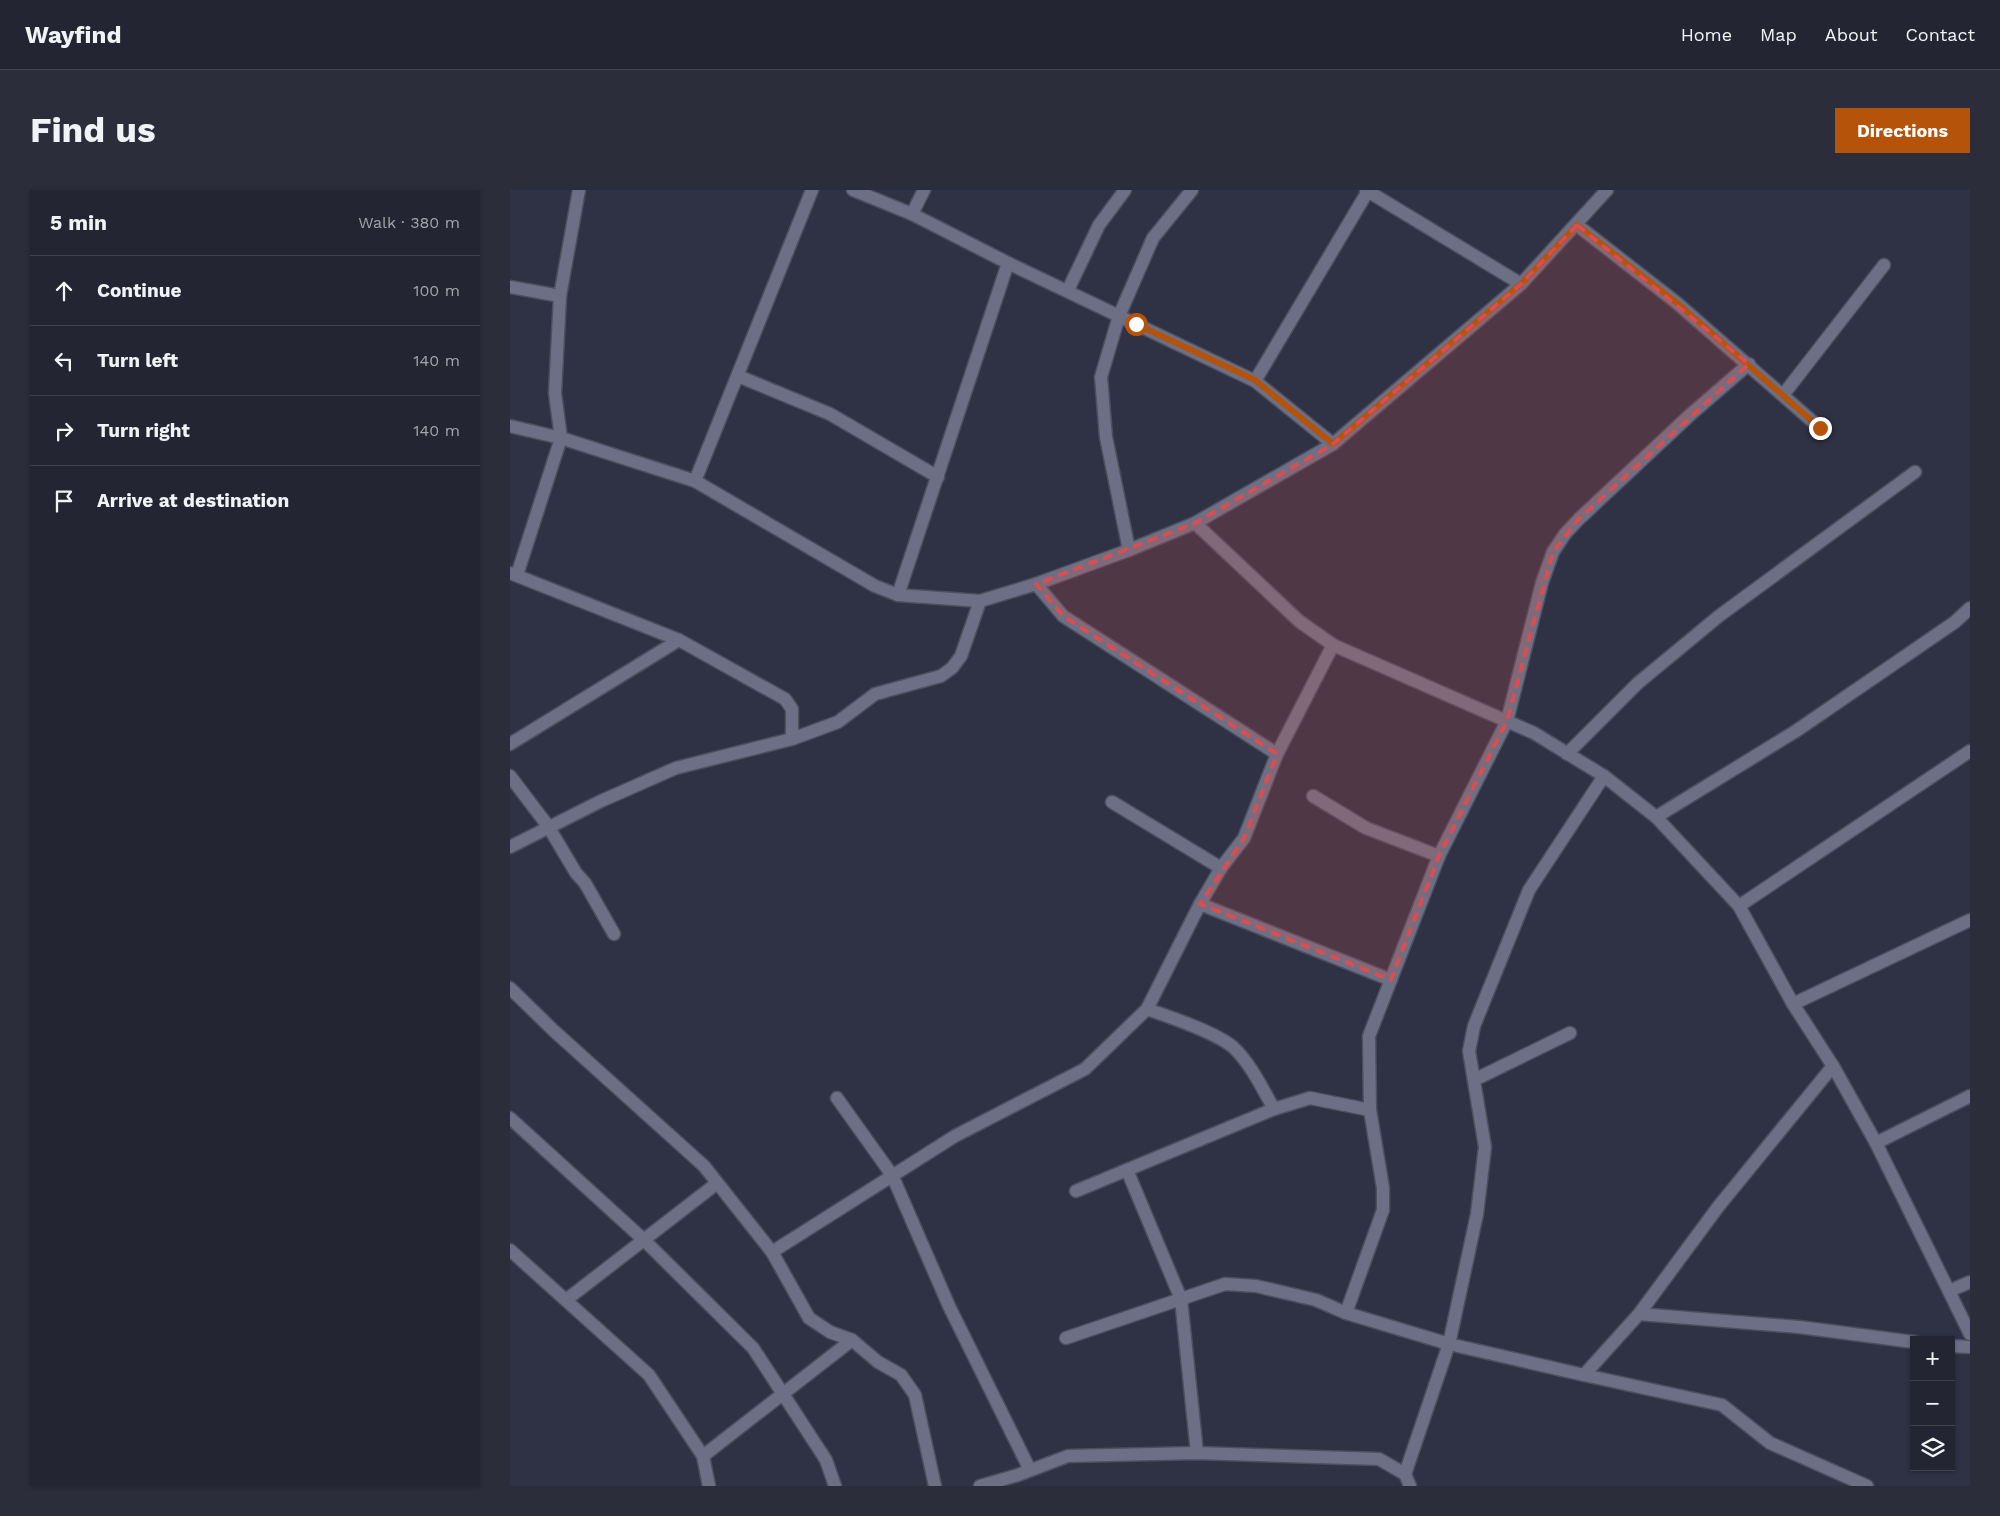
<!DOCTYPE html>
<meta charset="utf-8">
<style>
body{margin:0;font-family:"Work Sans",sans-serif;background:#2b2d3b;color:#f1f3f6}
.controls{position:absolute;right:15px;bottom:15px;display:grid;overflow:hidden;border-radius:0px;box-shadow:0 1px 4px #0004}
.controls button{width:45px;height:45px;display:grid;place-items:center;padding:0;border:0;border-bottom:1px solid #40424e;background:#232533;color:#f1f3f6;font:25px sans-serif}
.stop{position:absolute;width:15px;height:15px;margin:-11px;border:4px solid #b45309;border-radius:50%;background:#fff}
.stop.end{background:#b45309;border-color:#fff;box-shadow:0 1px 5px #0008}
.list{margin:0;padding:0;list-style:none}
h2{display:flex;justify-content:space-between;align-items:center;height:65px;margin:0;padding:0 20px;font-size:21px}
h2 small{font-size:16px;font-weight:400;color:#a3a5ac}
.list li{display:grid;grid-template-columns:32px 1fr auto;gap:15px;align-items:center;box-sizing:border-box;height:70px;padding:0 20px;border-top:1px solid #40424e}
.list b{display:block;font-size:19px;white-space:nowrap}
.list em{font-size:16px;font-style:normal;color:#a3a5ac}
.icon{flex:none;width:28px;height:28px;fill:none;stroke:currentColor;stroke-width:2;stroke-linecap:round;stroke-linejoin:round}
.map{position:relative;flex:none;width:1460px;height:1296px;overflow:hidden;border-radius:0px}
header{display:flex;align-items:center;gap:30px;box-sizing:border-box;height:70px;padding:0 25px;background:#232533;border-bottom:1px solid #40424e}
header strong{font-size:24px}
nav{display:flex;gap:28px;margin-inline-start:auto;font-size:18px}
.intro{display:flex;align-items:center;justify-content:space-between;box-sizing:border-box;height:120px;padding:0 30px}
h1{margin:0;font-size:35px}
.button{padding:12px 22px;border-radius:0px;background:#b45309;color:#fff;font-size:18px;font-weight:700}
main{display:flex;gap:30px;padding:0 30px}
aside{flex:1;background:#232533;border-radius:0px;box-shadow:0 1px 4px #0004}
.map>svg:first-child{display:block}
</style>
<header>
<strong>Wayfind</strong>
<nav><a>Home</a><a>Map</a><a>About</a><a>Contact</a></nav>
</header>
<div class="intro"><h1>Find us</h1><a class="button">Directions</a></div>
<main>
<aside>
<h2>5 min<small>Walk · 380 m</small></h2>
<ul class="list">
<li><svg class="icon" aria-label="ahead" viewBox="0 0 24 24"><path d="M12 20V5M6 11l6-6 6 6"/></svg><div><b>Continue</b></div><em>100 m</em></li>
<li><svg class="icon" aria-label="left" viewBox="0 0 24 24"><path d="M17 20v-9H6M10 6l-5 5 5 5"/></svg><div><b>Turn left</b></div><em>140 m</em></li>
<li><svg class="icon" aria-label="right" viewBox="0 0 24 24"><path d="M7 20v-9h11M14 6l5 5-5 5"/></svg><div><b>Turn right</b></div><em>140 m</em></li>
<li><svg class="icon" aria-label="arrive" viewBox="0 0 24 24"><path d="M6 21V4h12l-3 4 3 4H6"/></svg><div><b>Arrive at destination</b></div></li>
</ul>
</aside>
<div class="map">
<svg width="1460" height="1296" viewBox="0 0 1460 1296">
<rect width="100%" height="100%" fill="#2f3144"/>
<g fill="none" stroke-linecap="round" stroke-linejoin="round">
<defs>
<g id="minor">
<path d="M343 0 402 24 498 73 745 191 823 254"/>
<path d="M856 0 1011 94"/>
<path d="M402 24 414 0"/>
<path d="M1067 35 1167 113 1310 238"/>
<path d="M0 97 50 106"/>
<path d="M558 100 589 35 615 0"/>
<path d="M228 186 320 224 428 287"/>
<path d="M745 191 858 1"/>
<path d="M1273 205 1374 75"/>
<path d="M185 291 302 0"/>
<path d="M685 333 789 431 823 455 1024 543 1094 586 1146 627 1229 716 1283 814 1323 876 1366 953 1460 1144"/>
<path d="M619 360 596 247 591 187 609 126 643 48 682 0"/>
<path d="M0 383 169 450 275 509 282 519V549"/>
<path d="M7 385 51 248 45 203 50 106 69 0"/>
<path d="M526 394 553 426 767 564"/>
<path d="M388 405 498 73"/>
<path d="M0 554 169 450"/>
<path d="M1057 564 1128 493 1209 426 1405 282"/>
<path d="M0 586 38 636 66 683 75 693 104 744"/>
<path d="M803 606 856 638 929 666"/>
<path d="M602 612 711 678"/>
<path d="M1146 627 1286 541 1445 432 1460 418"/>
<path d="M0 657 91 611 166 578 282 549 328 532 365 504 431 486 442 478 451 466 470 411"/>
<path d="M690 714 881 790"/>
<path d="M1229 716 1460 561"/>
<path d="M0 798 43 840 194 976 262 1062 299 1128 320 1142 342 1150 368 1172 391 1185 405 1205 425 1296"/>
<path d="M1283 814 1460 730"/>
<path d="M637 819C660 827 705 842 723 857 741 874 752 898 764 919"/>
<path d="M964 890 1060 843"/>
<path d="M327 908 382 985 439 1116 520 1280"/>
<path d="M0 928 134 1050 243 1158 316 1270 325 1296"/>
<path d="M1366 953 1460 906"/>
<path d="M617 980 671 1109 687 1263"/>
<path d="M566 1001 764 919 800 908 860 920"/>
<path d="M0 1060 139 1185 193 1266 199 1296"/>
<path d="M262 1062 445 946 575 879 637 819 690 714 711 678 734 648 767 564 823 455"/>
<path d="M1439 1101 1460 1092"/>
<path d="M56 1110 206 994"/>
<path d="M836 1123 873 1020V998L860 920 859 846 929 666 997 531 1032 393 1043 362 1055 344 1069 329 1180 225 1239 174"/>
<path d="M1129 1124 1289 1137 1404 1152"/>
<path d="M556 1148 715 1094 746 1096 806 1110 836 1123 939 1154 1074 1185 1212 1215 1260 1253 1357 1296"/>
<path d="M1441 1156 1460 1157"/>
<path d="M1074 1185 1129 1124 1208 1017 1323 876"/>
<path d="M193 1266 342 1150"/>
<path d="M895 1284 939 1154 967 1024 975 957 959 861 964 836 1019 700 1094 586"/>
<path d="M470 1296 508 1285 558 1266 687 1263 869 1269 895 1284 900 1296"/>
</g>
<path id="tertiary" d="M0 236 51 248 185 291 365 396 388 405 470 411 526 394 619 360 685 333 823 254 837 242 1011 94 1097 0"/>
</defs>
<!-- minor casing -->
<use href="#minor" stroke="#4d4e5e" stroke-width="15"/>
<!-- tertiary casing -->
<use href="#tertiary" stroke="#4d4e5e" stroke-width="15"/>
<!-- minor -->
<use href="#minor" stroke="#6d7085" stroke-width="12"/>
<!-- tertiary -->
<use href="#tertiary" stroke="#6d7085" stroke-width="12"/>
</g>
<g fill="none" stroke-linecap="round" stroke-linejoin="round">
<!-- route -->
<path stroke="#b45309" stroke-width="6" d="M626 134 745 190 823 254 1011 94 1067 35 1167 113 1310 238"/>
</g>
<!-- marked area -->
<path fill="#d94e50" fill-opacity="0.2" stroke="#d94e50" stroke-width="4" stroke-dasharray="10 6" stroke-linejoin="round" d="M1067 35 1239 174 1069 329 1043 362 997 531 929 666 881 790 690 714 734 648 767 564 553 426 526 394 685 333 823 254 1011 94Z"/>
</svg>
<div class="controls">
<button>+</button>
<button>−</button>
<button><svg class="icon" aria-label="layers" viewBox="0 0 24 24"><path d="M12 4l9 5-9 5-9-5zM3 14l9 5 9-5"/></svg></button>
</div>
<div class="stop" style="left:626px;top:134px"></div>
<div class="stop end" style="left:1310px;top:238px"></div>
</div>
</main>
